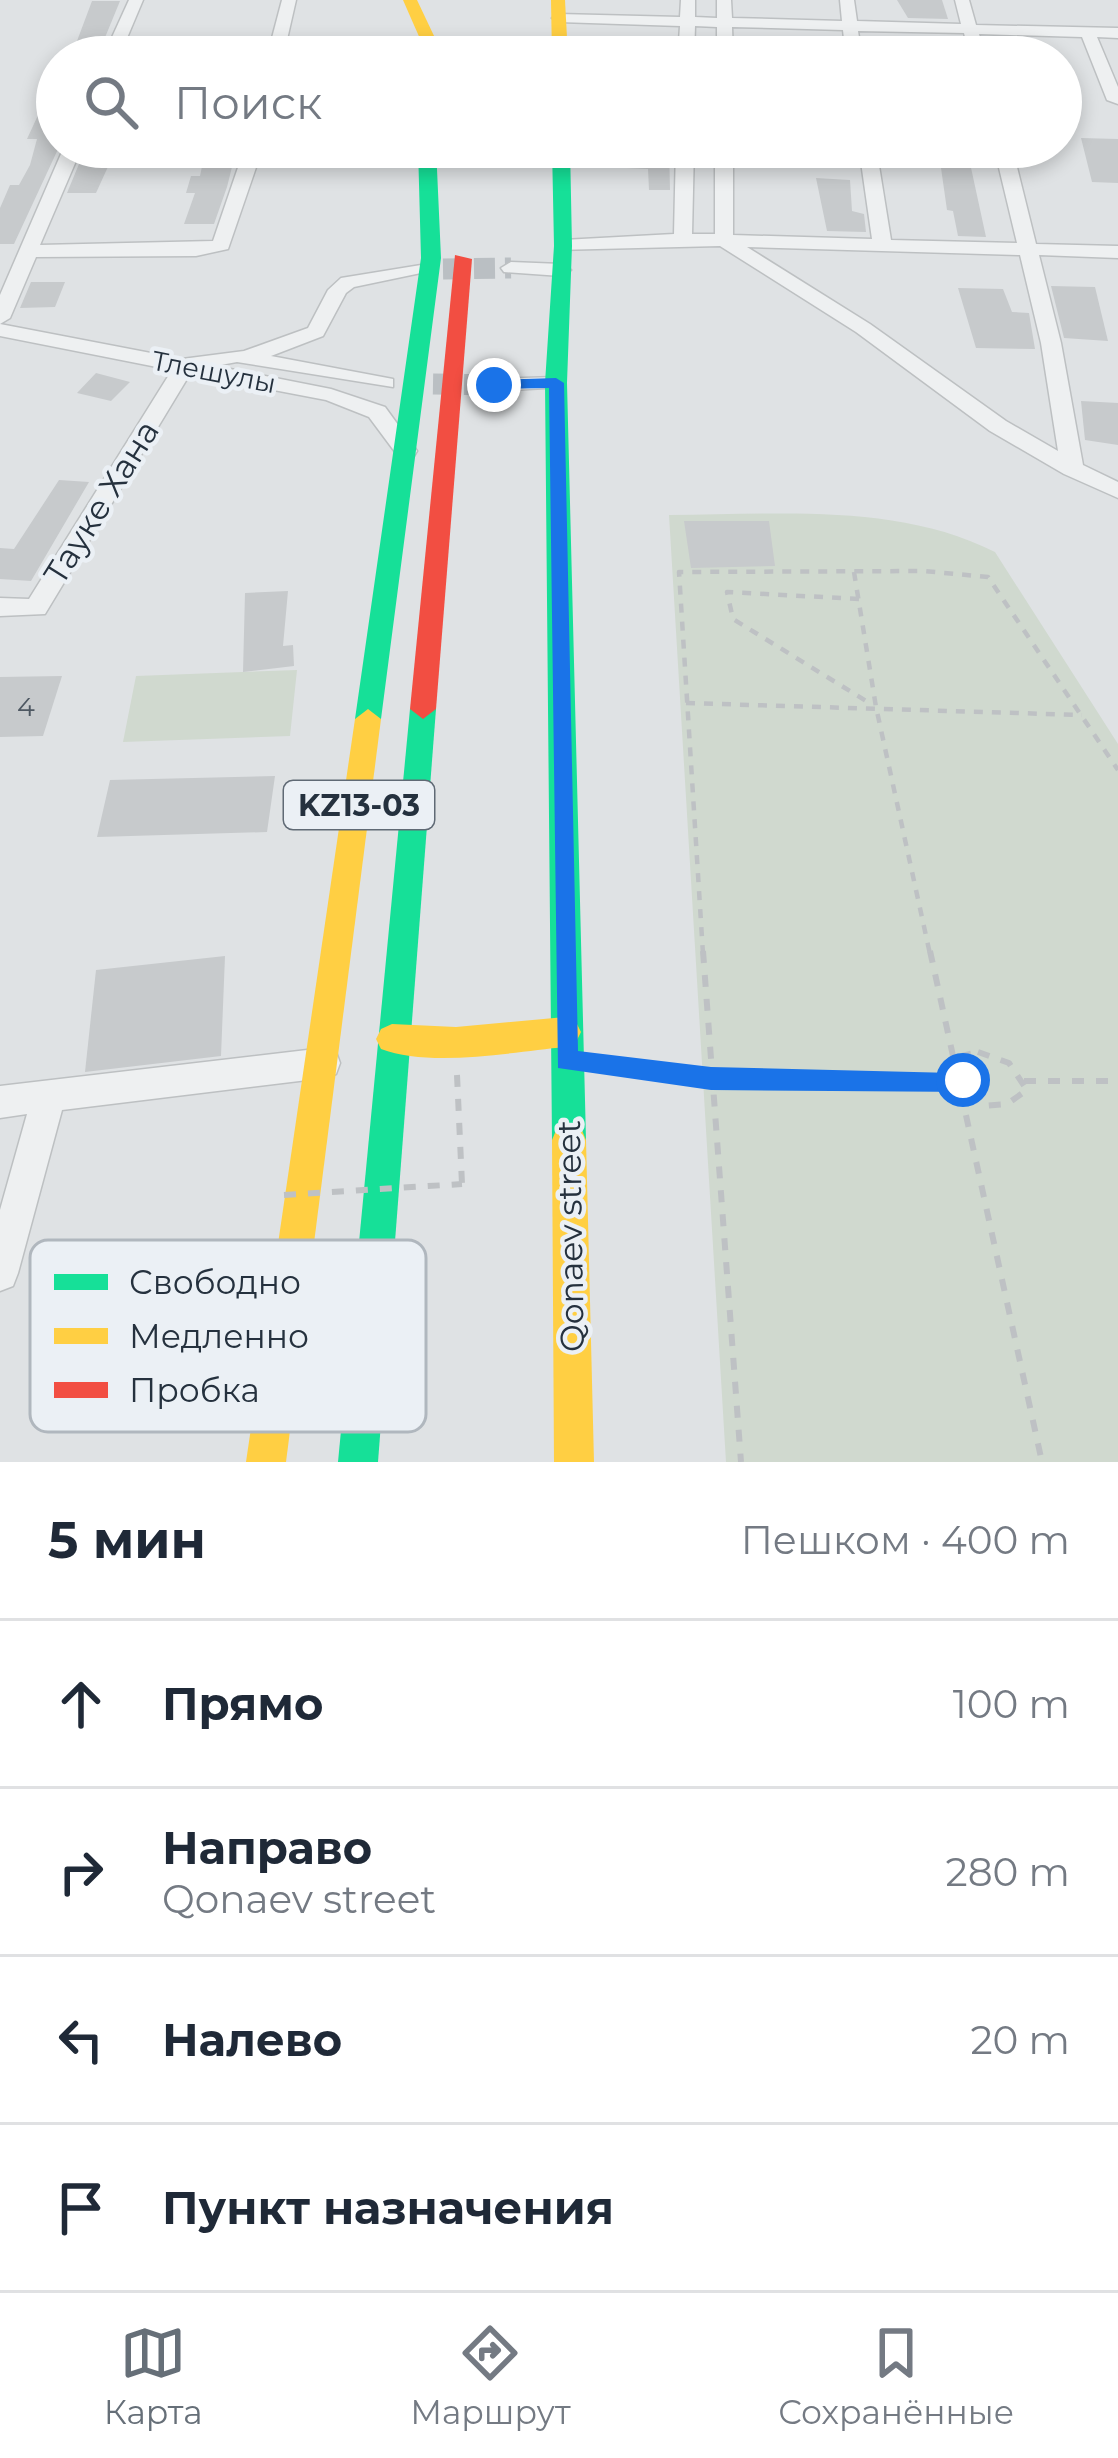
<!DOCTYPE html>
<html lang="ru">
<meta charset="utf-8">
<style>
body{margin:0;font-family:Montserrat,sans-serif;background:#f6f6f7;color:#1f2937}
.stop{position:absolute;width:36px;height:36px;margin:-27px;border:9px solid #1a73e8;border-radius:50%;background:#fff}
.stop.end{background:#1a73e8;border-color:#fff;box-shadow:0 3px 12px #0008}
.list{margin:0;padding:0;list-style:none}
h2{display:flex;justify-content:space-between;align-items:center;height:156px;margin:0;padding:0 48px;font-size:51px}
h2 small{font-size:39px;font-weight:400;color:#747a83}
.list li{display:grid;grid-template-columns:78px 1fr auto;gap:36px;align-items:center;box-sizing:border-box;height:168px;padding:0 48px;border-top:3px solid #e0e1e3}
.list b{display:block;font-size:45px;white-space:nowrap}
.list p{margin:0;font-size:39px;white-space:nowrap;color:#747a83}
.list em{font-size:39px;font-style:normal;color:#747a83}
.icon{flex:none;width:66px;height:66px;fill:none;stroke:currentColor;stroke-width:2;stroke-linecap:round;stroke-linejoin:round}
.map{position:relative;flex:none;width:1118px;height:1462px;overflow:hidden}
.search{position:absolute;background:#fff;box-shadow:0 6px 18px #0003;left:36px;right:36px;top:36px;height:132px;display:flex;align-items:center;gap:30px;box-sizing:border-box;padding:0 42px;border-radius:66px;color:#747a83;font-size:45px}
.sheet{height:828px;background:#fff}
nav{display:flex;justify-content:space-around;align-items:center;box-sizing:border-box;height:168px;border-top:3px solid #e0e1e3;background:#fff;font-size:33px;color:#747a83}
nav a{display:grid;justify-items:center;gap:6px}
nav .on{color:#666f78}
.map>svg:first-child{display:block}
</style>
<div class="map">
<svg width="1118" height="1462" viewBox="0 0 1118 1462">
<rect width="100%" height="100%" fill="#dfe2e4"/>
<!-- green -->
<g fill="#d0d9cf">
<path d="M669 515C776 515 896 502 995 552L1118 744V1462H726Z"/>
<path d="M297 670 290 736 123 742 136 676Z"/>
</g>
<!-- building -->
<g fill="#c7cacc">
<path d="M897 0H942L948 19 908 18Z"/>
<path d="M92 1H120L97 57H71Z"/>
<path d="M57 74 59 147 14 244H0V208L10 185H19L30 165 37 139H27Z"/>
<path d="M1081 138 1118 139V183L1092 182Z"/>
<path d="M86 147H117L96 193H67Z"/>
<path d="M206 147H237L227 187 214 224H184L195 193H186L191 176H200Z"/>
<path d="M628 147H669L670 190H649L648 169 627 168Z"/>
<path d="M940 161 970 163 986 237 958 236 953 211 947 210Z"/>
<path d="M816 178 850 180 852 211 864 214 866 232 827 231Z"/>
<path d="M31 282H65L55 307 20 308Z"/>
<path d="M1051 286 1095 287 1108 341 1064 338Z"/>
<path d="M958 288 1003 289 1012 312 1029 313 1035 349 976 348Z"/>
<path d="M96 373 130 382 111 401 77 393Z"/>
<path d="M1081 401 1118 403V445L1085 440Z"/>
<path d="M59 480 89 482 31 581 0 579V548L14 549Z"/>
<path d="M684 521H769L775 566 691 568Z"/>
<path d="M288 591 283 646 293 645 294 666 243 672 245 593Z"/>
<path d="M62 676 43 736 0 737V677Z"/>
<path d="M275 776 267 832 97 837 110 780Z"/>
<path d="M225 956 221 1056 85 1072 96 970Z"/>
</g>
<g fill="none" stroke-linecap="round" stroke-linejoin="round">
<!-- street-tunnel -->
<g stroke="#babfc3" stroke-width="21" stroke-dasharray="21 10" stroke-linecap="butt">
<path d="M443 269 511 268"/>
<path d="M433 384 494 385"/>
</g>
<defs>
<g id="street">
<path d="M129 0H143L119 57H103Z"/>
<path d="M282 0H296L283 57H267Z"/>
<path d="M681 0H695V17L717 18V0H731L732 18 842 21 840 0H854L857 21 961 24 955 0H969L976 25 1118 28V38L1097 37 1118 87V104L1107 100 1082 37 979 34 986 57H970L964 33 858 31 862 57H846L843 30 732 27 733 57H717V27L695 26 694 57H678L680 26 559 22 552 18 559 14 680 17Z"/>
<path d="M64 147H82L40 245 213 241 245 147H263L228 249 196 256 36 257 10 318 0 324 182 359 244 351 308 328 328 290 341 278 421 265V273L354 287 346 293 323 336 271 356 393 379V387L237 362 215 366 331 389 385 407 417 451 414 456H398L369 417 326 400 190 374 45 614 0 616V598L29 599 172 370 0 336V295Z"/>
<path d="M676 147H694L692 234H715V147H733V235L872 239 859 148 876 147 891 240 1017 243 994 147H1012L1036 244 1118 246V258L1039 255 1061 343 1083 465 1118 482V498L1064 474 990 431 856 332 720 246 556 250V242L563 240 674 234ZM747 247 1020 255 1041 343 1058 451 1006 421 870 324Z"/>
<path d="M511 262 561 264 571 270 561 276 504 272 501 268Z"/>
<path d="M556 377 563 379V387L494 391 483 385 494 379Z"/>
<path d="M324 1048 336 1052 340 1063 336 1074 324 1078 62 1110 18 1273 13 1286 0 1291V1210L27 1114 0 1118V1086Z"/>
</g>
</defs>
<!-- street casing -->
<use href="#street" stroke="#bdc0c2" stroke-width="3"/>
<!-- path-far1 -->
<g stroke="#bec1c4" stroke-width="4.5" stroke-dasharray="9 9" stroke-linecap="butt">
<path d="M854 572 876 707 930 954"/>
<path d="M859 599 727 592 733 619 871 704"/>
<path d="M686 703 1082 715"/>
<path d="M703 954 679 572 924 571 988 577 1118 770"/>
</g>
<!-- path -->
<g stroke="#bec1c4" stroke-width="6" stroke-dasharray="12 12" stroke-linecap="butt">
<path d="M703 951 741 1462"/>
<path d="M930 951 1042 1462"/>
<path d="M978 1052 1009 1063 1027 1090 1007 1104 983 1106C967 1091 959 1078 962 1056Z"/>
<path d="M602 1065 711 1079 964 1084"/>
<path d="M457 1075 462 1184"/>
<path d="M1024 1081H1118"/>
</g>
<!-- street -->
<use href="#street" fill="#eef0f1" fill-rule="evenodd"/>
<!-- fast -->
<g fill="#16e098" fill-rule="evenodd">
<path d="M418 147H436L441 258 381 719 368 729 355 719 421 258Z"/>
<path d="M552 147H570L572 246 567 383 586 1140 581 1152 569 1156 557 1152 552 1140 545 383 554 246Z"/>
<path d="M423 699 436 709 378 1462H338L410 709Z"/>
</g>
<!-- slow -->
<g fill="#ffcf43" fill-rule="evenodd">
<path d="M403 0H417L444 57H428Z"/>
<path d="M551 0H565L568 57H552Z"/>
<path d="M368 709 381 719 286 1462H246L355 719Z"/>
<path d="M565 1017 576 1022 581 1032 576 1042 565 1047C512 1052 431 1068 381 1049L376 1039 381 1029 392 1024 456 1027Z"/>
<path d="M569 1124 581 1128 586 1140 594 1462H554L552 1140 557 1128Z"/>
</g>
<!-- jam -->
<path fill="#f24e42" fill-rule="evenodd" d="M455 255 472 259 436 709 423 719 410 709Z"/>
<!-- path-bridge -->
<path stroke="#bec1c4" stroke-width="6" stroke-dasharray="12 12" stroke-linecap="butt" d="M284 1195 462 1184"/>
</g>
<!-- route -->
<path fill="#1a73e8" d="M556 378 564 383 578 1051 711 1067 954 1073 963 1069 973 1076V1092L711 1090 558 1068 549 388 494 389 487 385 494 380Z"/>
<g text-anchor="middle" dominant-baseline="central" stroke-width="9" stroke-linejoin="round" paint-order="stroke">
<!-- far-street labels -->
<g font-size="27" fill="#25313e" stroke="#ebf0f5">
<text transform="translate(214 372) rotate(11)">Тлешулы</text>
</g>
<!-- number labels -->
<g font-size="27" fill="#4e5862">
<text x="26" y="706">4</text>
</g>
<!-- shield labels -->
<rect fill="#ebf0f5" stroke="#606a75" stroke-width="3" x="284" y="781" width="150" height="48" rx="9"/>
<g font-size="30" font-weight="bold" fill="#25313e">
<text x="359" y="805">KZ13-03</text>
</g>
<!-- street labels -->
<g font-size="33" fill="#25313e" stroke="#ebf0f5">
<text transform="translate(101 502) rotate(-58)">Тауке Хана</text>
<text transform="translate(570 1236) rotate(-91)">Qonaev street</text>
</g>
</g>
<!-- legend -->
<rect x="30" y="1240" width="396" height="192" rx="18" fill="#ebf0f5" stroke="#b0b7be" stroke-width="3"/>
<rect x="54" y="1274" width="54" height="16" fill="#16e098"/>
<rect x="54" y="1328" width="54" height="16" fill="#ffcf43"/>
<rect x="54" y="1382" width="54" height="16" fill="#f24e42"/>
<g font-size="33" fill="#25313e">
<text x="129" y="1294">Свободно</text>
<text x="129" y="1348">Медленно</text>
<text x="129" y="1402">Пробка</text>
</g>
</svg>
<div class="stop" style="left:963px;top:1080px"></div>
<div class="stop end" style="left:494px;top:385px"></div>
<div class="search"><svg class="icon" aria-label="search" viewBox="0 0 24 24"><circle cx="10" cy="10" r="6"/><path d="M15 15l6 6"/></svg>Поиск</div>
</div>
<section class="sheet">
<h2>5 мин<small>Пешком · 400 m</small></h2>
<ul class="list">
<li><svg class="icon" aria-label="ahead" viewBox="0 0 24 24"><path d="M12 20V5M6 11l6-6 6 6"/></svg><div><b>Прямо</b></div><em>100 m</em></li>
<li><svg class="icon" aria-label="right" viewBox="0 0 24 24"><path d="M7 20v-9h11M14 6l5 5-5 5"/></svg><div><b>Направо</b><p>Qonaev street</p></div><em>280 m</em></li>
<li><svg class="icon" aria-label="left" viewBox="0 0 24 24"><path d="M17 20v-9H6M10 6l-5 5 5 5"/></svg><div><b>Налево</b></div><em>20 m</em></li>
<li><svg class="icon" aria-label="arrive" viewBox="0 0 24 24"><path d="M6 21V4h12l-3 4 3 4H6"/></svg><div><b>Пункт назначения</b></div></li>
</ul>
</section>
<nav>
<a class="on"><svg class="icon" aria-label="map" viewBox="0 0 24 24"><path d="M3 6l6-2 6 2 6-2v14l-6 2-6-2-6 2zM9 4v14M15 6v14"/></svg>Карта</a>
<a><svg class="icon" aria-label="directions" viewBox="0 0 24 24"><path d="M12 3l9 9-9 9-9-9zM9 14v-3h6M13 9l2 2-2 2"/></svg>Маршрут</a>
<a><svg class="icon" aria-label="saved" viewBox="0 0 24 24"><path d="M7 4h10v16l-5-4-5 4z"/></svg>Сохранённые</a>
</nav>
